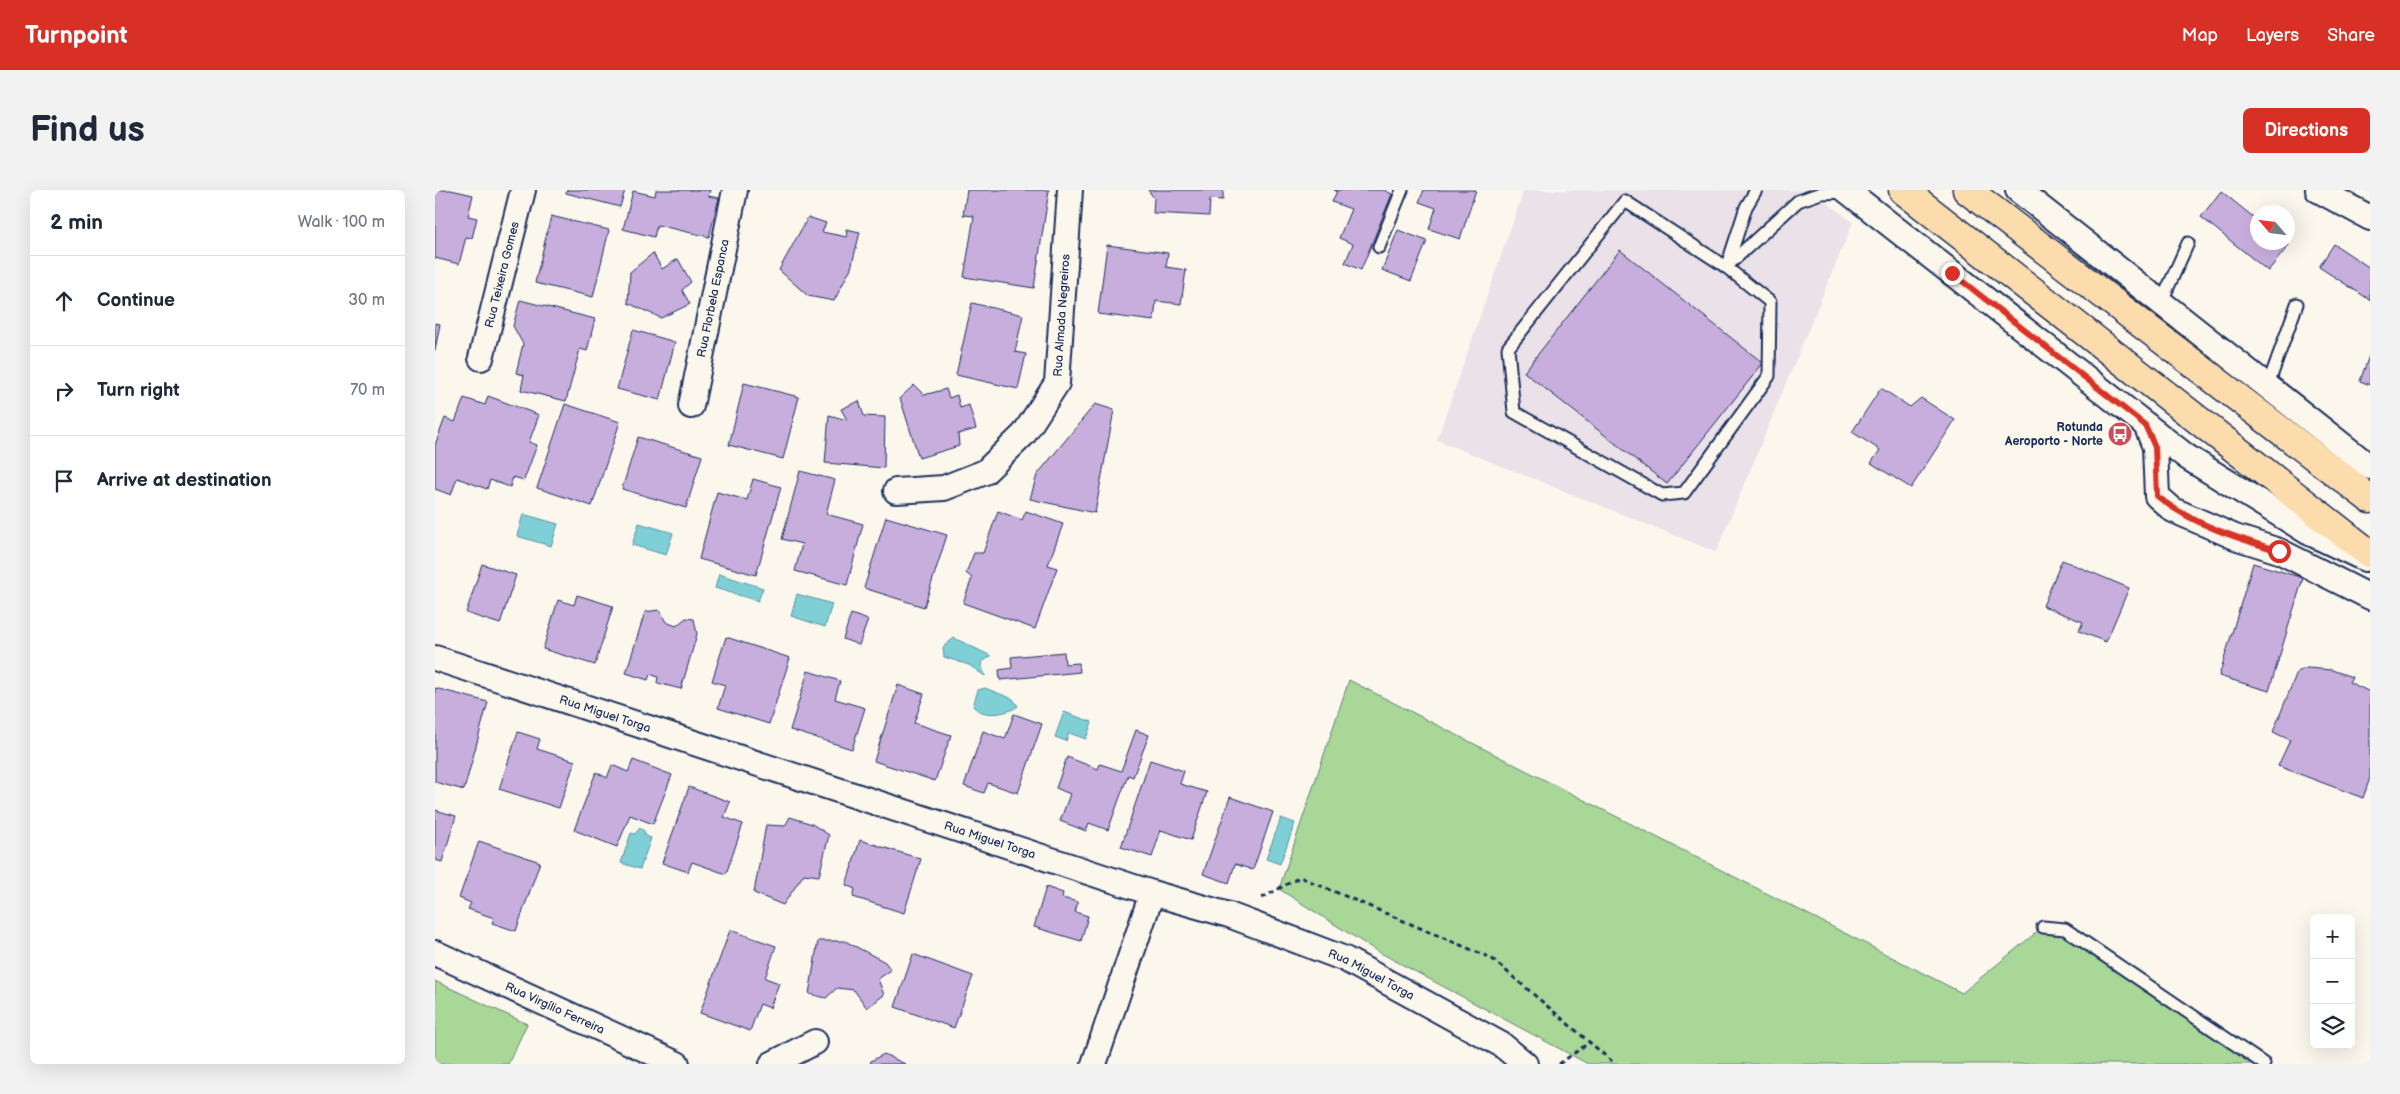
<!DOCTYPE html>
<meta charset="utf-8">
<style>
body{margin:0;font-family:"Balsamiq Sans",sans-serif;background:#f2f2f3;color:#1f2937}
.controls{position:absolute;right:15px;bottom:15px;display:grid;overflow:hidden;border-radius:8px;box-shadow:0 5px 20px #0002}
.controls button{width:45px;height:45px;display:grid;place-items:center;padding:0;border:0;border-bottom:1px solid #e0e1e3;background:#fff;color:#1f2937;font:25px sans-serif}
.compass{position:absolute;left:1815px;top:15px;width:45px;height:45px;border-radius:50%;background:#fff;box-shadow:0 5px 20px #0002;rotate:298deg}
.stop{position:absolute;width:15px;height:15px;margin:-11px;border:4px solid #d93025;border-radius:50%;background:#fff}
.stop.end{background:#d93025;border-color:#fff;box-shadow:0 1px 5px #0008}
.list{margin:0;padding:0;list-style:none}
h2{display:flex;justify-content:space-between;align-items:center;height:65px;margin:0;padding:0 20px;font-size:21px}
h2 small{font-size:16px;font-weight:400;color:#747a83}
.list li{display:grid;grid-template-columns:32px 1fr auto;gap:15px;align-items:center;box-sizing:border-box;height:90px;padding:0 20px;border-top:1px solid #e0e1e3}
.list b{display:block;font-size:19px;white-space:nowrap}
.list em{font-size:16px;font-style:normal;color:#747a83}
.icon{flex:none;width:28px;height:28px;fill:none;stroke:currentColor;stroke-width:2;stroke-linecap:round;stroke-linejoin:round}
.map{position:relative;flex:none;width:1935px;height:874px;overflow:hidden;border-radius:8px}
header{display:flex;align-items:center;gap:30px;box-sizing:border-box;height:70px;padding:0 25px;background:#d93025;color:#fff}
header strong{font-size:24px}
nav{display:flex;gap:28px;margin-inline-start:auto;font-size:18px}
.intro{display:flex;align-items:center;justify-content:space-between;box-sizing:border-box;height:120px;padding:0 30px}
h1{margin:0;font-size:35px}
.button{padding:12px 22px;border-radius:8px;background:#d93025;color:#fff;font-size:18px;font-weight:700}
main{display:flex;gap:30px;padding:0 30px}
aside{flex:1;background:#fff;border-radius:8px;box-shadow:0 5px 20px #0002}
.map>svg:first-child{display:block}
</style>
<header>
<strong>Turnpoint</strong>
<nav><a>Map</a><a>Layers</a><a>Share</a></nav>
</header>
<div class="intro"><h1>Find us</h1><a class="button">Directions</a></div>
<main>
<aside>
<h2>2 min<small>Walk · 100 m</small></h2>
<ul class="list">
<li><svg class="icon" aria-label="ahead" viewBox="0 0 24 24"><path d="M12 20V5M6 11l6-6 6 6"/></svg><div><b>Continue</b></div><em>30 m</em></li>
<li><svg class="icon" aria-label="right" viewBox="0 0 24 24"><path d="M7 20v-9h11M14 6l5 5-5 5"/></svg><div><b>Turn right</b></div><em>70 m</em></li>
<li><svg class="icon" aria-label="arrive" viewBox="0 0 24 24"><path d="M6 21V4h12l-3 4 3 4H6"/></svg><div><b>Arrive at destination</b></div></li>
</ul>
</aside>
<div class="map">
<svg width="1935" height="874" viewBox="0 0 1935 874">
<rect width="100%" height="100%" fill="#fbf7ec"/>
<filter id="ink" filterUnits="userSpaceOnUse"><feTurbulence type="fractalNoise" baseFrequency=".02" numOctaves="2"/><feDisplacementMap in="SourceGraphic" scale="10" xChannelSelector="R" yChannelSelector="G"/><feConvolveMatrix kernelMatrix="1 2 1 2 8 2 1 2 1" color-interpolation-filters="sRGB"/></filter>
<g filter="url(#ink)">
<!-- built -->
<path fill="#ebe1e8" d="M1089 0H1375L1418 32 1281 362 1002 250Z"/>
<!-- green -->
<g fill="#a8d797" stroke="#62837a">
<path d="M914 490 1527 803 1608 737 1630 739 1829 874H1153L940 760 844 699Z"/>
<path d="M0 791 92 834 73 874H0Z"/>
</g>
<!-- water -->
<g fill="#7fd0d6" stroke="#5790a6">
<path d="M88 324 123 334 116 356 82 346Z"/>
<path d="M204 333 238 343 231 365 197 355Z"/>
<path d="M284 384 328 398 323 411 280 398Z"/>
<path d="M362 404 397 414 390 437 356 426Z"/>
<path d="M519 448 556 466 546 473 550 486 534 475 509 467 508 457Z"/>
<path d="M550 498 578 509 583 516C573 524 547 528 538 516L543 500Z"/>
<path d="M629 522 657 532 651 549 634 543 631 551 620 547Z"/>
<path d="M846 628 860 633 845 674 831 669Z"/>
<path d="M205 638 209 641 211 646 216 648 205 679 186 673 196 643 200 644Z"/>
</g>
<!-- building -->
<g fill="#c7aedd" stroke="#1b2f5e">
<path d="M0 0H16L38 5 33 26 42 28 37 48 31 47 24 74 0 68Z"/>
<path d="M132 0H190L185 17 131 3Z"/>
<path d="M221 0H275L273 6 284 8 274 47 222 35 219 47 188 39 198 1 220 6Z"/>
<path d="M532 0H614L599 98 529 87 539 26 528 25Z"/>
<path d="M713 0H788V10L775 9 774 26 718 23 719 8Z"/>
<path d="M899 0H949L957 4 926 80 910 73 918 54 904 48 916 19 897 12 902 1Z"/>
<path d="M989 0H1041L1025 49 994 39 1001 18 984 12Z"/>
<path d="M1786 1 1822 30V52H1851L1854 55 1833 81 1766 27Z"/>
<path d="M116 26 174 40 158 107 100 93Z"/>
<path d="M373 27 391 33 387 42 412 47 411 39 425 42 416 78 399 111 373 106 344 80Z"/>
<path d="M963 40 992 51 976 91 947 80Z"/>
<path d="M1899 54 1935 78V110L1884 77Z"/>
<path d="M672 55 733 63 731 77 751 80 746 114 721 111 719 131 663 124Z"/>
<path d="M1185 60 1328 173 1232 294 1089 182Z"/>
<path d="M218 63 227 79 243 69 256 92 247 100 255 114 226 128 193 113 195 82Z"/>
<path d="M85 110 160 129 152 161 145 159 131 211 86 200 89 185 81 183 88 154 78 136Z"/>
<path d="M537 113 588 125 580 162 591 164 583 199 521 185Z"/>
<path d="M0 133 5 134 0 160Z"/>
<path d="M198 140 240 152 225 210 182 199Z"/>
<path d="M1935 163V195L1925 191Z"/>
<path d="M309 193 364 207 348 269 294 255Z"/>
<path d="M479 195 489 205 511 199 514 208 522 205 525 218 534 215 541 239 523 244 524 256 484 268 465 208Z"/>
<path d="M1446 198 1475 217 1486 208 1520 230 1476 298 1436 273 1445 260 1417 242Z"/>
<path d="M53 206 104 225 94 252 102 255 89 290 78 287 75 297 55 290 52 299 22 288 16 305 0 299V255L10 228 20 232 29 208 50 215Z"/>
<path d="M424 211 429 226 450 227 449 278 390 273 394 225 412 230 406 219Z"/>
<path d="M130 214 185 232 157 316 102 298Z"/>
<path d="M660 214 679 220 660 323 595 309 602 285Z"/>
<path d="M203 247 267 266 251 318 187 299Z"/>
<path d="M365 281 400 290 391 324 428 334 412 395 360 381 367 354 347 349Z"/>
<path d="M318 289 346 297 321 385 264 369 282 302 312 310Z"/>
<path d="M563 321 587 330 591 321 628 334 613 375 622 378 600 439 528 413 537 388 531 383 539 363H548Z"/>
<path d="M451 327 512 345 489 417 429 398Z"/>
<path d="M1627 370 1694 398 1671 452 1644 441 1648 432 1608 416Z"/>
<path d="M1818 373 1868 388 1834 501 1784 486Z"/>
<path d="M47 374 81 385 65 434 31 423Z"/>
<path d="M142 405 178 416 160 475 108 459 123 410 139 415Z"/>
<path d="M224 420 231 432 241 436 251 428 259 429 262 444 246 499 222 493 223 487 215 484 213 490 191 483 210 422Z"/>
<path d="M416 424 433 430 424 455 408 449Z"/>
<path d="M291 447 355 468 334 534 283 518 290 495 277 491Z"/>
<path d="M629 462 630 474 644 473 645 482 565 490 564 480 577 478 576 467Z"/>
<path d="M1872 478 1897 480 1917 487 1914 492 1935 502V588L1928 608 1843 576 1855 550 1838 542 1862 482Z"/>
<path d="M373 481 405 491 400 509 430 518 417 559 355 540Z"/>
<path d="M463 495 489 504 479 533 516 545 500 591 439 571Z"/>
<path d="M0 498 53 512 29 600 0 592Z"/>
<path d="M579 524 607 534 583 603 553 593 549 603 529 596 548 541 570 549Z"/>
<path d="M701 540 714 545 698 587 693 585 673 640 654 633 651 641 625 631 635 604 621 598 632 567 663 579 665 574 686 581Z"/>
<path d="M83 542 105 549 102 559 140 571 124 618 64 599Z"/>
<path d="M198 570 237 585 218 634 195 625 182 657 139 640 161 582 172 588 177 575 193 582Z"/>
<path d="M715 570 749 581 745 594 772 602 756 650 726 640 717 667 686 657Z"/>
<path d="M254 597 295 612 289 627 308 634 291 684 257 672 253 682 227 673Z"/>
<path d="M795 607 838 622 818 680 800 674 794 693 768 684Z"/>
<path d="M0 620 21 626 7 672 0 670Z"/>
<path d="M355 627 377 634 394 645 384 686 369 684 348 715 319 703 331 635 350 636Z"/>
<path d="M425 650 486 669 469 723 418 707 420 699 411 695Z"/>
<path d="M44 651 105 672 81 741 57 733 59 728 33 719 36 713 24 708Z"/>
<path d="M611 697 628 703 627 708 643 712 640 722 653 726 646 751 599 737Z"/>
<path d="M295 740 341 756 330 788 344 793 335 818 325 814 315 841 265 823Z"/>
<path d="M383 751H410L450 772 456 780 443 789 449 805 432 818 419 800 402 798 391 808 374 804Z"/>
<path d="M478 764 538 786 519 838 460 817Z"/>
<path d="M449 864 470 874H435L436 871Z"/>
</g>
<g fill="none" stroke-linecap="round" stroke-linejoin="round">
<defs>
<g id="lane">
<path d="M1190 11 1291 77 1335 112 1334 186 1249 303 1227 305 1079 222 1073 158Z"/>
<path d="M944 57 967 0"/>
<path d="M1292 76 1311 17 1321 0"/>
<path d="M1291 77 1363 11 1386 3 1414 2"/>
<path d="M1726 113 1753 53"/>
<path d="M1833 195 1862 114"/>
<path d="M1608 737 1630 739 1829 874"/>
</g>
<g id="street">
<path d="M1411 0 1752 267 1873 342 1930 369"/>
<path d="M1583 0 1935 277"/>
<path d="M1883 0 1935 28"/>
<path id="s1" d="M46 168 88 0"/>
<path id="s2" d="M256 216 300 0"/>
<path d="M1711 235 1720 257 1722 306 1738 320 1800 347 1844 361 1935 407"/>
<path id="s3" d="M461 301 509 298 550 282 589 244 622 193 635 0"/>
<path id="s4" d="M0 468 717 703 794 725 910 769 1067 855 1090 874"/>
<path id="s5" d="M0 763 242 874"/>
<path d="M337 874 380 852"/>
<path d="M659 874 717 703"/>
</g>
<g id="primary">
<path d="M1468 0 1935 364"/>
<path d="M1532 0 1935 309"/>
</g>
</defs>
<!-- lane casing -->
<use href="#lane" stroke="#1b2f5e" stroke-width="15"/>
<!-- street casing -->
<use href="#street" stroke="#1b2f5e" stroke-width="28"/>
<!-- primary casing -->
<use href="#primary" stroke="#1b2f5e" stroke-width="31"/>
<!-- path -->
<g stroke="#1b2f5e" stroke-width="3" stroke-dasharray="5 4" stroke-linecap="butt">
<path d="M827 708 865 687 1056 768 1180 874"/>
<path d="M1124 874 1155 852"/>
</g>
<!-- lane -->
<use href="#lane" stroke="#fbf7ec" stroke-width="11"/>
<!-- street -->
<use href="#street" stroke="#fbf7ec" stroke-width="24"/>
<!-- primary -->
<use href="#primary" stroke="#fcdcac" stroke-width="28"/>
</g>
</g>
<g fill="none" stroke-linecap="round" stroke-linejoin="round" filter="url(#ink)">
<!-- route -->
<path stroke="#d93025" stroke-width="6" d="M1517 83 1710 235 1720 257 1722 306C1756 334 1802 348 1844 361"/>
</g>
<!-- icons -->
<defs>
<symbol id="bus-disc" viewBox="-11 -11 22 22"><circle r="9.5" fill="#d1495b" stroke="#fbf7ec"/><path d="M-5-6H5V4H4V6H2V4H-2V6H-4V4H-5ZM-3.5-4V0h7V-4ZM-3.5 1.2v1.5H-2V1.2ZM2 1.2v1.5H3.5V1.2Z" fill="#fff"/></symbol>
</defs>
<g fill-rule="evenodd">
<use href="#bus-disc" x="1671" y="230" width="28" height="28"/>
</g>
<g text-anchor="middle" dominant-baseline="central" stroke-width="5" stroke-linejoin="round" paint-order="stroke">
<!-- street labels -->
<g font-size="12" fill="#1b2f5e" stroke="#fbf7ec">
<text stroke="none"><textPath href="#s1" startOffset="86">Rua Teixeira Gomes</textPath></text>
<text stroke="none"><textPath href="#s2" startOffset="110">Rua Florbela Espanca</textPath></text>
<text stroke="none"><textPath href="#s3" startOffset="275">Rua Almada Negreiros</textPath></text>
<text stroke="none"><textPath href="#s4" startOffset="179">Rua Miguel Torga</textPath></text>
<text stroke="none"><textPath href="#s4" startOffset="584">Rua Miguel Torga</textPath></text>
<text stroke="none"><textPath href="#s4" startOffset="989">Rua Miguel Torga</textPath></text>
<text stroke="none"><textPath href="#s5" startOffset="132">Rua Virgílio Ferreira</textPath></text>
</g>
<!-- poi labels -->
<g font-size="12" font-weight="bold" fill="#1b2f5e" stroke="#fbf7ec" text-anchor="end">
<text x="1668" y="237">Rotunda<tspan x="1668" dy="14">Aeroporto - Norte</tspan></text>
</g>
</g>
</svg>
<div class="controls">
<button>+</button>
<button>−</button>
<button><svg class="icon" aria-label="layers" viewBox="0 0 24 24"><path d="M12 4l9 5-9 5-9-5zM3 14l9 5 9-5"/></svg></button>
</div>
<svg class="compass" viewBox="-18 -18 36 36"><path d="M0-13l5 13h-10z" fill="#e53935"/><path d="M0 13l5-13h-10z" fill="#747a83"/></svg>
<div class="stop" style="left:1844px;top:361px"></div>
<div class="stop end" style="left:1517px;top:83px"></div>
</div>
</main>
